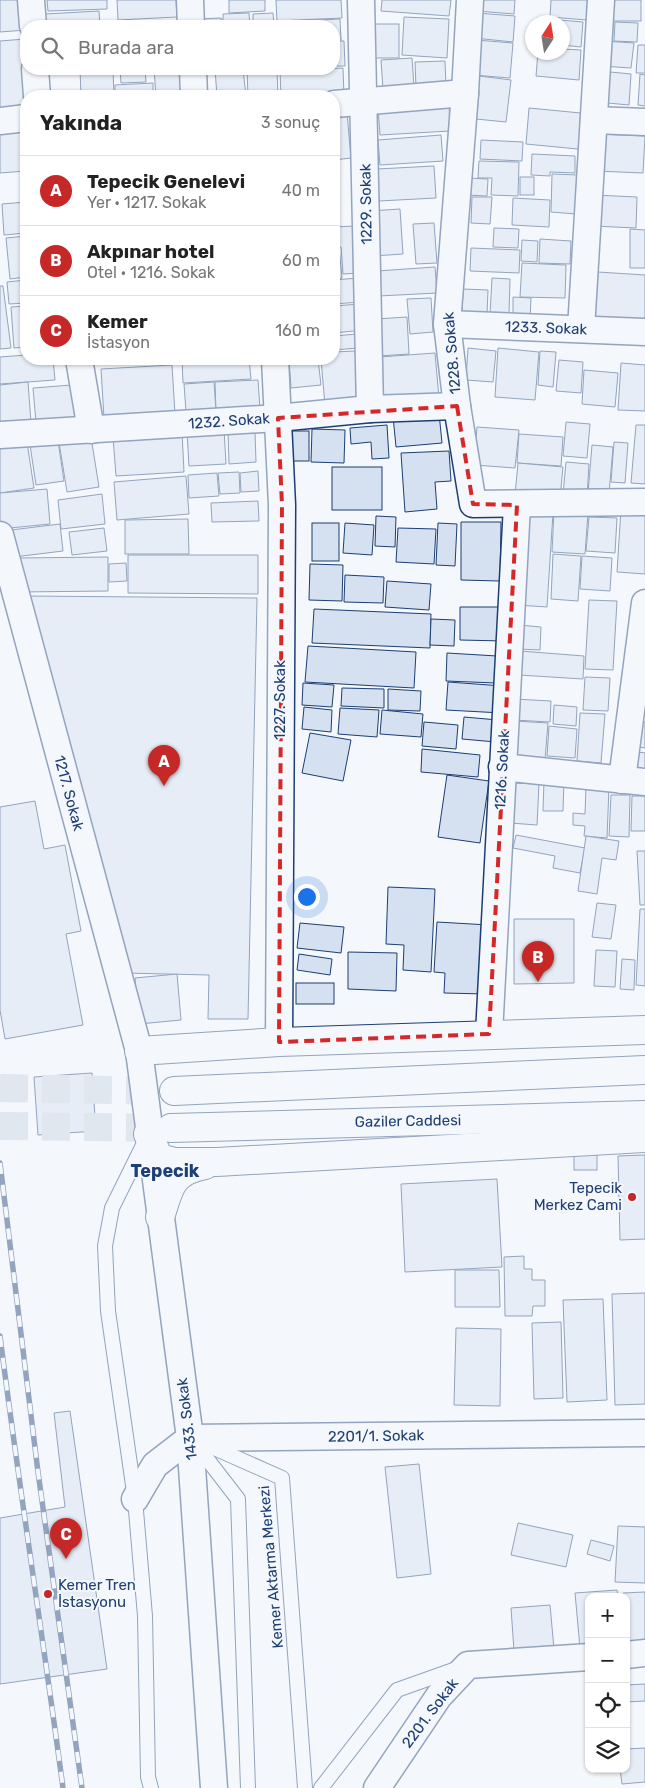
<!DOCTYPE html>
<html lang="tr">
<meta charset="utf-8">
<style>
body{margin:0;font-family:Rubik,sans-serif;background:#f6f6f6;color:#222}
.controls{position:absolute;right:15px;bottom:15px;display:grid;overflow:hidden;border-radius:10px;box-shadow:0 1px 4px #0004}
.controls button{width:45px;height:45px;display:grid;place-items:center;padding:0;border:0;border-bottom:1px solid #e0e0e0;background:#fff;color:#222;font:25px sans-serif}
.compass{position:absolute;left:525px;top:15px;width:45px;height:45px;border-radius:50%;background:#fff;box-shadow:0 1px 4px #0004;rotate:12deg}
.you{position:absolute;left:306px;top:896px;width:18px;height:18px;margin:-12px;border:4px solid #fff;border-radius:50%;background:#1a73e8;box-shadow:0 0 0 8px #1a73e833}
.badge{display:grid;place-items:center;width:32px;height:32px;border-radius:50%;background:#c62828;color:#fff;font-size:16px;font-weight:700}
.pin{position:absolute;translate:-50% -41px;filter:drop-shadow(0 1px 2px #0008)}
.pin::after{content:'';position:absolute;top:26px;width:18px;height:15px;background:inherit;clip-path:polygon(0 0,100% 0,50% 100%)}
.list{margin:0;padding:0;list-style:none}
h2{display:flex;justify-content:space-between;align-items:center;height:65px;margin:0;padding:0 20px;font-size:21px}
h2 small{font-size:16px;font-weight:400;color:#767676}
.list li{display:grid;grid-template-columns:32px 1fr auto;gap:15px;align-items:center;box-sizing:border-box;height:70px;padding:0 20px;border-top:1px solid #e0e0e0}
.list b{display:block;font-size:19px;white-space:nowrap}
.list p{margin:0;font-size:16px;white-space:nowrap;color:#767676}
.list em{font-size:16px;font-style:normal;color:#767676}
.icon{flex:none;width:28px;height:28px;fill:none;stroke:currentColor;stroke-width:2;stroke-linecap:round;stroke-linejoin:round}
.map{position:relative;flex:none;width:645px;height:1788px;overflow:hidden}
.search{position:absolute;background:#fff;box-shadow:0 1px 4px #0004;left:20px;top:20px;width:320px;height:55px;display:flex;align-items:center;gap:12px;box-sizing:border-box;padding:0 18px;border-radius:20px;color:#767676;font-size:19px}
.panel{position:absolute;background:#fff;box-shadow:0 1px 4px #0004;left:20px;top:90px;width:320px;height:275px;border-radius:20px}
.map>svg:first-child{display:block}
</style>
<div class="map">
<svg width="645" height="1788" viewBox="0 0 645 1788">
<rect width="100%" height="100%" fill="#f4f7fb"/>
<!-- building -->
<g fill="#d5e0f0" stroke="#1d3f73">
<path d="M0 0H29L26 30 0 32Z"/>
<path d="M47 0H107V9L48 11Z"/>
<path d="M117 0H176L177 17 118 20Z"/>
<path d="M229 0H265V11L229 13Z"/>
<path d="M276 0H341L342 18 277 21Z"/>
<path d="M382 0H451L449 16 381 11Z"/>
<path d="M478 0H515L514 14 477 11Z"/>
<path d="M551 0H589L587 20 550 17Z"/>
<rect x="610" y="0" width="31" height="21"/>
<path d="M99 11 100 26H45V14Z"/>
<path d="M249 13 250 26H223V14Z"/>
<path d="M273 13 274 26H253V14Z"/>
<path d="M477 13 515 16 513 42 474 38Z"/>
<path d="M404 17 449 19 447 58 402 55Z"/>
<path d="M221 18 222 26H200V19Z"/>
<path d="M537 18 583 22 581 47 562 45V22H536Z"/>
<path d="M340 19 341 40 334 41V26H278V22Z"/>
<path d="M615 22 638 23 637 42 614 41Z"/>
<rect x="368" y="24" width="31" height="34"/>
<path d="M25 39 26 106 0 108V41Z"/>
<path d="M476 40 513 43 510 78 473 75Z"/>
<path d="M334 41H344L345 66H334Z"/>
<path d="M603 41 634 43 631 68 601 66Z"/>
<path d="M638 45H645V73H636Z"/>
<path d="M562 49 581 50 579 80 536 76 538 52H562Z"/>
<path d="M412 58 414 87 383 89 381 60Z"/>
<path d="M445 61 446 86 416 87 415 62Z"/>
<path d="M343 68 344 96H281L280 71Z"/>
<path d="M80 69H113L114 96H81Z"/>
<path d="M120 69H145L146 82 121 83Z"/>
<path d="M154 69H184L185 96H156Z"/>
<path d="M215 69H243L246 96H217Z"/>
<path d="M247 69H277L278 96H248Z"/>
<path d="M600 71 631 74 629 105 597 102Z"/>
<path d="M640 74 645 75V106L638 105Z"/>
<path d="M471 75 511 80 506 122 466 118Z"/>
<path d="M153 83V96H115V85Z"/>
<path d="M449 104 450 131 380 135 378 108Z"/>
<path d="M529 108 591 114 588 150 526 144Z"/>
<path d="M347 113 351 158 334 160V115Z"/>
<path d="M26 121V171L0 173V123Z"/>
<path d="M596 134 645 136 643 173 595 171Z"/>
<path d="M441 135 443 161 380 165 378 140Z"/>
<path d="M481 140 523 142 522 161 480 159Z"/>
<path d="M532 154 575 156V173L550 172V176L531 175Z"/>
<path d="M479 161 519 162 518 196 491 195 492 178H478Z"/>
<path d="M434 166 436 198 379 201 377 169Z"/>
<path d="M552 174 578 175 576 214 551 212Z"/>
<rect x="520" y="177" width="14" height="18"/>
<path d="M468 178 488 179 487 196 467 195Z"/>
<path d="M594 195 637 197 636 228 593 226Z"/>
<path d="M472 197H492L490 224 471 223Z"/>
<path d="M513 198 550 200 549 227 512 225Z"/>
<path d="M26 202V233L4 235 2 204Z"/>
<path d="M400 209 403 254 373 256 370 211Z"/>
<path d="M434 223 437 263 416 264 413 224Z"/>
<path d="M355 226 360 273 343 274 341 247H334V227Z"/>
<path d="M494 228 519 229 518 248 493 247Z"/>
<path d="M630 229 645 230V268H630Z"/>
<path d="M26 236V277L10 279 6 238Z"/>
<path d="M540 239 571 241 570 264 539 263Z"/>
<path d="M522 240 538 241 537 262 521 261Z"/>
<path d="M334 247H339L342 278 334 279Z"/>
<path d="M471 248 520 250 519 273 470 271Z"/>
<path d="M522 263 566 265 565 298 520 297Z"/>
<path d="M435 267 437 293 379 296 377 271Z"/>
<path d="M598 272 645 275V322L595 319Z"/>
<path d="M358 278 360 302 334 304V280Z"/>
<path d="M492 278 510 279 509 314H490Z"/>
<path d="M26 280V303L9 304 7 282Z"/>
<path d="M0 286H3L11 348 0 349Z"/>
<path d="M463 289 488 290 487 314 462 313Z"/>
<path d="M513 297 531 298 530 321 513 320Z"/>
<path d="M431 298 433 332 410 334 407 299Z"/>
<path d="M360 304 363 330 334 333V306Z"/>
<path d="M26 306V347L14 348 11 307Z"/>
<path d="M407 317 409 354 378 356 376 319Z"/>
<path d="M357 334 358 348 334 350V336Z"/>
<path d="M468 348 496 351 493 382 466 380Z"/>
<path d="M498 348 539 352 535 400 495 397Z"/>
<path d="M355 351 359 402 325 405 321 359H334V352Z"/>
<path d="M540 351 556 352 553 387 538 385Z"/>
<path d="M435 353 439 398 383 402 380 357Z"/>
<path d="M26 355V359H53L55 380 0 384V357Z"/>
<path d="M99 359H168V362L99 364Z"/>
<path d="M182 359H249L251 379 183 383Z"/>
<path d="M289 359H318L321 385 291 388Z"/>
<path d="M559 360 583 362 581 393 556 391Z"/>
<path d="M621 363 645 365V411L618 410Z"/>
<path d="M172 365 175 414 104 418 101 369Z"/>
<path d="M584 370 618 373 615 407 582 404Z"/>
<path d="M258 380 260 410 216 412 215 382Z"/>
<path d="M28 382 31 423 0 426V385Z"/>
<path d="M214 382 216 411 186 412 184 384Z"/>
<path d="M72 385 75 420 36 422 33 388Z"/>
<path d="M439 413 442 443 396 447 393 416Z"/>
<path d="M566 422 590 424 587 458 563 456Z"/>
<path d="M387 425 389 458 372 459 371 442 351 444 350 428Z"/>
<path d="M636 425H645V484L631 483Z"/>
<path d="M477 427 519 430 515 468 474 465Z"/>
<path d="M224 429 226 464 189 466 187 431Z"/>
<path d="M312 429 345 430 344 463 311 462Z"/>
<rect x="291" y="431" width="18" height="30"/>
<path d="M182 432 184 472 116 476 113 437Z"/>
<path d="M255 432 256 462 229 464 228 433Z"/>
<path d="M519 434 563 437 561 466 517 463Z"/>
<path d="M26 436 34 488 0 493V440Z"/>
<path d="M91 437 99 487 67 492 59 442Z"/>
<path d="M58 441 64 481 36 485 30 445Z"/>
<path d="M614 442 628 443 625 483 611 482Z"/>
<path d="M592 445 613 447 609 494 588 493Z"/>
<path d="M449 451 451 481 435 482 437 509 405 512 401 453Z"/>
<path d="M566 462 589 464 587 497 563 495Z"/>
<path d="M518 463 563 467 560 498 515 495Z"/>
<rect x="332" y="467" width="50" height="43"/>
<path d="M258 471 259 491 241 492 240 473Z"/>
<path d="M239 472 240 493 220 494 218 473Z"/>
<path d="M217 473 219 496 189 498 188 475Z"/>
<path d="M186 476 189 514 117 520 114 482Z"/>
<path d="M47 489 50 524 0 529V493Z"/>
<path d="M102 494 105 524 61 529 58 500Z"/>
<path d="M258 501 259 521 212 522 211 503Z"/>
<path d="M621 509 645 511V574L617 572Z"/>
<path d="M523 511 553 513 547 607 517 605Z"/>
<path d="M554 511 588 513 585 554 552 552Z"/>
<path d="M376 516 396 517 395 547 375 546Z"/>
<path d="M589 517 617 518 615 553 586 551Z"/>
<path d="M188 519 189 554H125V520Z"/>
<path d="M461 522H501L500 581 461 580Z"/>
<rect x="312" y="523" width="27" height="38"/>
<path d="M345 523 374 525 372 555 343 553Z"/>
<path d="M438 523 457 524 455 566 436 565Z"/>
<path d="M60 524 63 551 14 557 11 530Z"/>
<path d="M104 528 107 551 72 555 69 532Z"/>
<path d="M398 528 436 529 434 564 396 562Z"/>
<path d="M553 554 581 556 578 601 551 599Z"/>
<path d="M128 555H258V594L128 593Z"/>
<path d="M582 556 612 558 610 591 580 589Z"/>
<path d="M108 557V591L19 592V558Z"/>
<path d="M126 563 127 581 109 582V564Z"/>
<path d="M310 564 343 565 342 601 309 600Z"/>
<path d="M345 575 384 577 383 603 344 602Z"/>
<path d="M387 581 431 584 429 610 385 607Z"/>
<path d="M28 596 257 598 248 1019H208L209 975 124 973Z"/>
<path d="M589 600 617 601 613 670 585 669Z"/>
<path d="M460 607H505L504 641 460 640Z"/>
<path d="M314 609 431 614 430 648 312 643Z"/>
<path d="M431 619 455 620 454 646 430 645Z"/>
<path d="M519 625 541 627 540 650 518 649Z"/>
<path d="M308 646 416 652 414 688 305 682Z"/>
<path d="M520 651 584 656 583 679 519 675Z"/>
<path d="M447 653 497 656 496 683 446 681Z"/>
<path d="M585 677 610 678 608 711 583 710Z"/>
<path d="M448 682 503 686 502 713 446 710Z"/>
<path d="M303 683 334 685 332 707 302 705Z"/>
<path d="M342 688 384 689V708L341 706Z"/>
<path d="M388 689 421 691 420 711 388 710Z"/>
<path d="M514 699 551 701 550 722 513 720Z"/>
<path d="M554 705 577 707 576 726 553 724Z"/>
<path d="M304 707 332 710 331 732 302 729Z"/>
<path d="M340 708 379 710 377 737 338 734Z"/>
<path d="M382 710 423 714 421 737 380 734Z"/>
<path d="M580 713 605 714 601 763 577 761Z"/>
<path d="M464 717 498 720 496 742 462 739Z"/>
<path d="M515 721 548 723 545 760 513 758Z"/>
<path d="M638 721 645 722V748L634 746Z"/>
<path d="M424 722 458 725 456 749 422 746Z"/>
<path d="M549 726 577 729 575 758 547 756Z"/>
<path d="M310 733 351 740 343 781 302 773Z"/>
<path d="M422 749 480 755 478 777 421 772Z"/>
<path d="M631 751 645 753V778L628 776Z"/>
<path d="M447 775 489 781 480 843 438 837Z"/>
<path d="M544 780 564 781 563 811H543Z"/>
<path d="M512 783 539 784 537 825 510 823Z"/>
<path d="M586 786 609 787 607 838 584 836 585 826 573 825V813L585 814Z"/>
<path d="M611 795H630L629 837 609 836Z"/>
<path d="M632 796H645V831H631Z"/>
<path d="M35 801 44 849 65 845 81 931 66 934 83 1025 5 1039 0 1010V807Z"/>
<path d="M516 835 585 848 580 873 553 868 555 856 513 848Z"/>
<path d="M586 836 619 841 616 860 602 858 597 894 578 891Z"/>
<path d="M637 851H645V905H640Z"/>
<path d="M388 887 435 889 431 972 403 970 404 945 386 944Z"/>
<path d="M597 903 616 905 611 939 592 937Z"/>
<path d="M640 909H645V986L636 985Z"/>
<path d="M514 919H574V983L514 984Z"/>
<path d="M437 922 489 925 486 994 444 993 445 973 434 972Z"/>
<path d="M300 923 344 927 341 953 297 948Z"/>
<path d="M596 950 617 951 615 987 594 986Z"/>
<path d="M348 952 397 953 396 991 348 989Z"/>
<path d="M299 954 332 959 330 975 297 970Z"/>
<path d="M622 959 635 960 634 990 620 989Z"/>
<path d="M177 974 181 1020 139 1024 135 978Z"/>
<rect x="296" y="983" width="38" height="21"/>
<path d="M92 1073 96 1131 38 1135 34 1077Z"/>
<rect x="574" y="1147" width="23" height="23"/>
<path d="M645 1155V1239L620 1240 618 1156Z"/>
<path d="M497 1179 502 1267 405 1272 401 1184Z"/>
<path d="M524 1256V1269H532V1280H545V1306H533L532 1316H505L504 1257Z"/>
<path d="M455 1270H499L500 1307H455Z"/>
<path d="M645 1293V1404L615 1405 612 1294Z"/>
<path d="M603 1299 607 1400 567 1402 563 1300Z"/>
<path d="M561 1322 563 1398 534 1399 532 1323Z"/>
<path d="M456 1328 501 1329 500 1406 454 1405Z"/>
<path d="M70 1411 107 1669 0 1684V1518L65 1507 54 1413Z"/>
<path d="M419 1464 431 1574 397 1578 385 1467Z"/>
<path d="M518 1523 573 1535 566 1567 511 1555Z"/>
<path d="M618 1526 645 1527V1583L615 1582Z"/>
<path d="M591 1540 614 1546 610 1561 587 1554Z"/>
<path d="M617 1590 618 1597H589V1647L580 1648 575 1593Z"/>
<path d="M645 1592V1641L626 1642V1597H623V1593Z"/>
<path d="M550 1605 554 1649 514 1651 511 1608Z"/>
<path d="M645 1684V1701L626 1702V1685Z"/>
<path d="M645 1748V1782L622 1784 620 1769H626V1749Z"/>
</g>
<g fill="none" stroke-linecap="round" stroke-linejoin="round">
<!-- primary-tunnel -->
<g stroke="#c9d2e0" stroke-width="28" stroke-dasharray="28 14" stroke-linecap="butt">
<path d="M0 1088 174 1091"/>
<path d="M0 1126 171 1128"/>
</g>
<defs>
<g id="service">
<path d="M147 1137 112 1208 105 1246 108 1311 135 1499 145 1616 148 1777 151 1788"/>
<path d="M194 1442 238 1499 248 1788"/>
<path d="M203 1443 282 1478 305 1788"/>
<path d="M321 1788 397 1690 456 1669"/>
</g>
<g id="minor">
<path d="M31 0 33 26"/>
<path d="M190 0 191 26"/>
<path d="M361 0 370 409"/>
<path d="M470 0 465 93 447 324 457 406 473 504 645 502"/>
<path d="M35 69 37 96"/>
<path d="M193 69 194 96"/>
<path d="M334 104 465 93"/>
<path d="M594 120 645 122"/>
<path d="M0 121 26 118"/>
<path d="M447 324 645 332"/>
<path d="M581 329 601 0"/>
<path d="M79 359 91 430"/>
<path d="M275 359 282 505 279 1042"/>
<path d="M0 435 278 418 370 409 457 406"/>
<path d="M0 535 139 1051 190 1438 214 1788"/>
<path d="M502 767 645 782"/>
<path d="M622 780 645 603"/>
<path d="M489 1034 517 505"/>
<path d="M135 1499 155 1465 190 1438 645 1433"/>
<path d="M626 1655 645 1653"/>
<path d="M377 1788 439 1696 468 1665 589 1657"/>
</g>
<g id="tertiary">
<path d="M139 1051 279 1042 645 1030"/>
<path d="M148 1134 159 1158 175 1162H217L645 1138"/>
<path d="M160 1217C170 1187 170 1172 205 1165"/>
</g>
<g id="primary">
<path d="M174 1091 645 1070"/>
<path d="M171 1128 645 1115"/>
</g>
</defs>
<!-- service casing -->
<use href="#service" stroke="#1d3f73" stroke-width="16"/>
<!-- minor casing -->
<use href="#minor" stroke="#1d3f73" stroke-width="29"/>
<!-- tertiary casing -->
<use href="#tertiary" stroke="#1d3f73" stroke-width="30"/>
<!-- primary casing -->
<use href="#primary" stroke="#1d3f73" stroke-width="30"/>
<!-- service -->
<use href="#service" stroke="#f4f7fb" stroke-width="14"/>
<!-- minor -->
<use href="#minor" stroke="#f4f7fb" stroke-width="26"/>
<!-- tertiary -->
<use href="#tertiary" stroke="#f4f7fb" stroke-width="28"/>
<!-- primary -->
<use href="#primary" stroke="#f4f7fb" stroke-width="28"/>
<defs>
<g id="rail">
<path d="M0 1163 38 1472 82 1788"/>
<path d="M0 1336C19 1487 43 1637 63 1788"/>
</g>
</defs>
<!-- rail casing -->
<use href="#rail" stroke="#1d3f73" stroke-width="5.5"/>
<!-- rail -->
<use href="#rail" stroke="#f4f7fb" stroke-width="4" stroke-dasharray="11" stroke-linecap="butt"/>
</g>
<!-- marked area -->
<path d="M0 0H645V1788H0ZM457 406 473 504 517 505 489 1034 279 1042 282 505 278 418Z" fill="#f4f7fb" fill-opacity=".55" fill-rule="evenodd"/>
<path fill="none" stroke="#d62828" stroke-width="4" stroke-dasharray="10 6" stroke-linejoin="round" d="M457 406 473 504 517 505 489 1034 279 1042 282 505 278 418Z"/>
<!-- markers -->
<g fill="#c62828" stroke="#f4f7fb" stroke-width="2">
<circle cx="632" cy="1197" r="5"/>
<circle cx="48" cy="1594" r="5"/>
</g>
<g text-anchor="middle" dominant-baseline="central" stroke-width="4" stroke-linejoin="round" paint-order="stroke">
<!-- street labels -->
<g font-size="15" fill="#1d3f73" stroke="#f4f7fb">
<text transform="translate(366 204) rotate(-91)">1229. Sokak</text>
<text transform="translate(546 328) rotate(2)">1233. Sokak</text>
<text transform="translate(452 353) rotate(-95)">1228. Sokak</text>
<text transform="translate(229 421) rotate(-4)">1232. Sokak</text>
<text transform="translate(280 700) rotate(-90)">1227. Sokak</text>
<text transform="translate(502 770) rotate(-87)">1216. Sokak</text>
<text transform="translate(69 793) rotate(75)">1217. Sokak</text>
<text transform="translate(408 1121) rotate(-1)">Gaziler Caddesi</text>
<text transform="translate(187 1419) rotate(-97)">1433. Sokak</text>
<text transform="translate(376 1436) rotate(-1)">2201/1. Sokak</text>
<text transform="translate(271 1567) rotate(-95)">Kemer Aktarma Merkezi</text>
<text transform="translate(430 1713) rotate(-53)">2201. Sokak</text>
</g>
<!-- poi labels -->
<g font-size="15" fill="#1d3f73" stroke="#f4f7fb" text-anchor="end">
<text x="622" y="1188">Tepecik<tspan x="622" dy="17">Merkez Cami</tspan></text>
<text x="58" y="1585" text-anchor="start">Kemer Tren<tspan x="58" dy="17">İstasyonu</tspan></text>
</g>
<!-- quarter labels -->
<g font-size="18" font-weight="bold" fill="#1d3f73" stroke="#f4f7fb">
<text x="165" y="1171">Tepecik</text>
</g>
</g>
</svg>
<div class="controls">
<button>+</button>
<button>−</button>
<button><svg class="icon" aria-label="locate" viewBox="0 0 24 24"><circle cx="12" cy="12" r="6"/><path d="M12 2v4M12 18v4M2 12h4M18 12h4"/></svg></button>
<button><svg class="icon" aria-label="layers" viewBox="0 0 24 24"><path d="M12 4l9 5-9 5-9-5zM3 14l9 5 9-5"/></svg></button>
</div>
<svg class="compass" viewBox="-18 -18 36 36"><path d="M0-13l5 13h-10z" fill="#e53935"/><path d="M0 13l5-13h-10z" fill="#767676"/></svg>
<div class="you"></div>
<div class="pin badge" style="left:164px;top:786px">A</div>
<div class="pin badge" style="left:538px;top:982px">B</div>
<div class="pin badge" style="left:66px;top:1559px">C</div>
<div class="search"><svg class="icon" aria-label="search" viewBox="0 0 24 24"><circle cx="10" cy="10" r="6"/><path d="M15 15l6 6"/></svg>Burada ara</div>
<section class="panel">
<h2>Yakında<small>3 sonuç</small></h2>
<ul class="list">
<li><span class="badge">A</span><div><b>Tepecik Genelevi</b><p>Yer · 1217. Sokak</p></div><em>40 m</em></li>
<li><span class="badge">B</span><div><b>Akpınar hotel</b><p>Otel · 1216. Sokak</p></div><em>60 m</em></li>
<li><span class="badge">C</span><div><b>Kemer</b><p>İstasyon</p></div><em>160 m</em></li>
</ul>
</section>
</div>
